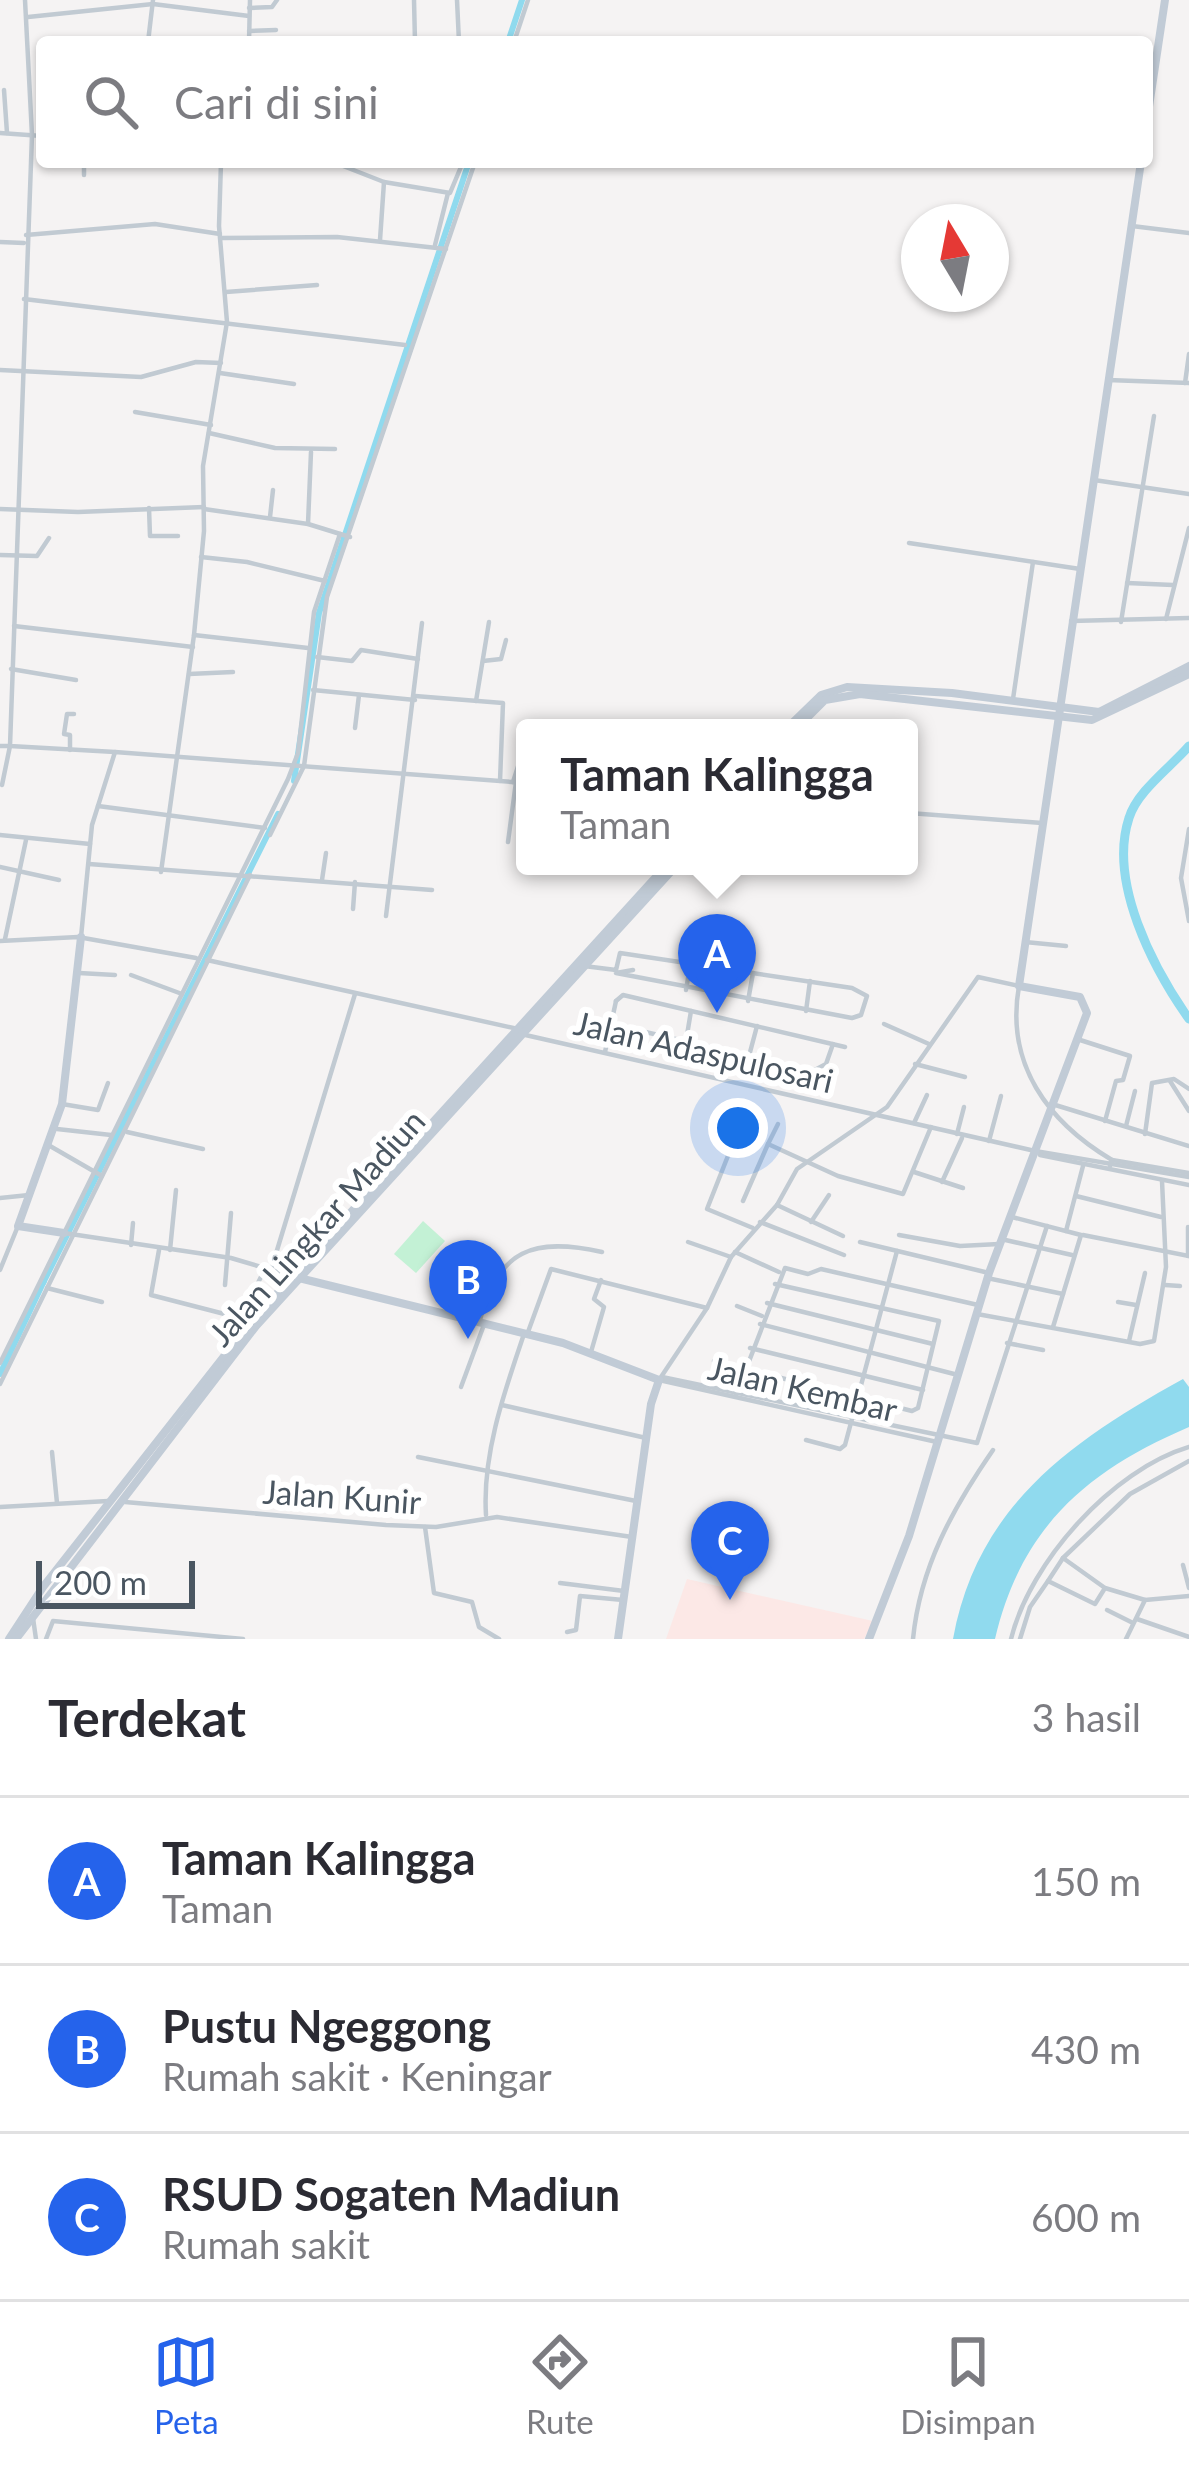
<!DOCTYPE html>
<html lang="id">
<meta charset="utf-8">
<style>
body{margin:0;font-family:Lato,sans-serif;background:#f2f2f3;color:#2b2b33}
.compass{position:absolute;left:901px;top:204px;width:108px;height:108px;border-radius:50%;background:#fff;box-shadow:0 3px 9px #0004;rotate:350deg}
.scale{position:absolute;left:36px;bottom:30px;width:159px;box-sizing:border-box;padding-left:12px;border:6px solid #4a5661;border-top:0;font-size:33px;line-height:42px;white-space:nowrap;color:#4a5661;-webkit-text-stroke:9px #fff;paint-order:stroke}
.you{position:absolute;left:738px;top:1128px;width:42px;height:42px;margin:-30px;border:9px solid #fff;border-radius:50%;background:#1a73e8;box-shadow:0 0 0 18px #1a73e833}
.badge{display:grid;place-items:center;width:78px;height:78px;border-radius:50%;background:#2563eb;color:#fff;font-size:39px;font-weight:700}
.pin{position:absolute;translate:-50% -99px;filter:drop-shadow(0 3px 6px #0008)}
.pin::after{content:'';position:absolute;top:63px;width:42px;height:36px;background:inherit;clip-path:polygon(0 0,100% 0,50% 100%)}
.popup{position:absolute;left:516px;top:719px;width:402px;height:156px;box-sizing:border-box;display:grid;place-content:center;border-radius:12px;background:#fff;filter:drop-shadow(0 3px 9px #0005);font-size:39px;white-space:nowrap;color:#7c7c81}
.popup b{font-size:45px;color:#2b2b33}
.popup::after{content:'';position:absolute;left:50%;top:100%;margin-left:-24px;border:24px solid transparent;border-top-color:#fff}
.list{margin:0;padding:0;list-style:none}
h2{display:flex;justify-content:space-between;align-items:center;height:156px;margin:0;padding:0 48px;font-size:51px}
h2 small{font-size:39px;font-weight:400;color:#7c7c81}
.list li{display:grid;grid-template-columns:78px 1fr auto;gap:36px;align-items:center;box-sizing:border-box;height:168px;padding:0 48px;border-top:3px solid #e1e1e2}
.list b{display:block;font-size:45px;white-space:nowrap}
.list p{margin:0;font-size:39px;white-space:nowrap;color:#7c7c81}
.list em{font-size:39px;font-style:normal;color:#7c7c81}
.icon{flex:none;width:66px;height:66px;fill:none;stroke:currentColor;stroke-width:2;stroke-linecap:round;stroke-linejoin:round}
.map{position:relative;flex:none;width:1189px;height:1639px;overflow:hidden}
.search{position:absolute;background:#fff;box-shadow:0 3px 9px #0004;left:36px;right:36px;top:36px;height:132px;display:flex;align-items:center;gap:30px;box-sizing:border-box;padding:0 42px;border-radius:12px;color:#7c7c81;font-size:45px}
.sheet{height:660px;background:#fff}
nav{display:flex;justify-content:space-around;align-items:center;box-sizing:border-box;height:168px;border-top:3px solid #e1e1e2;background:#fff;font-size:33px;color:#7c7c81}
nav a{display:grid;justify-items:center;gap:6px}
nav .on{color:#2563eb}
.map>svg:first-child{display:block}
</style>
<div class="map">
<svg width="1189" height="1639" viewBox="0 0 1189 1639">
<rect width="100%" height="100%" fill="#f5f3f3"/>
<!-- medical -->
<path fill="#fce8e6" d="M687 1579 873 1621 864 1639H666Z"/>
<!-- green -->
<path fill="#c3f1d5" d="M423 1221 445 1241 416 1273 394 1254Z"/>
<!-- water -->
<path fill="#90daee" d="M1183 1379 1189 1387V1427C1086 1471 1021 1528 995 1639H953C977 1506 1071 1441 1183 1379Z"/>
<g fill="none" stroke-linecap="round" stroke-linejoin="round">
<!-- canal -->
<g stroke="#90daee" stroke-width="6">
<path d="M508 42 522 0"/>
<path d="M294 781 319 613 469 162"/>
<path d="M43 1283 278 814"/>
<path d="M0 1374 44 1281"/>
</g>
<!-- river -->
<path stroke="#90daee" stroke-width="9" d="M1189 746C1171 767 1137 791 1129 818 1108 882 1153 968 1189 1019"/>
<!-- street -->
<g stroke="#c1cad2" stroke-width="4.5">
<path d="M25 0 32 135 10 746 115 752"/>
<path d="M414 0 415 42"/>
<path d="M457 0 459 42"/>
<path d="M249 8 272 7 277 0"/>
<path d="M28 17 153 4 249 16"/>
<path d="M249 31 276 30"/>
<path d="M148 42 153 0"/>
<path d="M249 42 250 0"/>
<path d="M514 42 528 0"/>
<path d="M4 90 7 133"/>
<path d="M0 133 42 136"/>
<path d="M84 162V175"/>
<path d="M333 162 384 182 450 193 463 162"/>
<path d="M1132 226 1189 233"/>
<path d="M26 235 155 224 220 234"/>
<path d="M221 238 337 237 446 249"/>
<path d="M380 240 384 182"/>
<path d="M0 242 24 243"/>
<path d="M435 245 448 193"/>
<path d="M226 292 317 285"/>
<path d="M24 299 405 345"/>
<path d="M0 370 141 377 196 362 221 363"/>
<path d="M220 373 294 384"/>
<path d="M1108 380 1189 383"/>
<path d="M1185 383 1189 354"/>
<path d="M135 412 211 425"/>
<path d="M209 433 275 448 335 449"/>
<path d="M1094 480 1189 494"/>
<path d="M149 508 150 536H178"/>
<path d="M0 509 78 512 204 507"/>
<path d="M204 509 308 524 350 537"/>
<path d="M270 517 273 490"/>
<path d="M308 524 311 452"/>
<path d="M909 543 1080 569"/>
<path d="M0 555 37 556 49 538"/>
<path d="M201 557 247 562 325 581"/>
<path d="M1127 583 1173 585"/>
<path d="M1166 619 1189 528"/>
<path d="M1071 621 1189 618"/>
<path d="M1121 622 1154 416"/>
<path d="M14 626 193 647"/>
<path d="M194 635 308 648"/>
<path d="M317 657 352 661 361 650 418 659"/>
<path d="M483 661 501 659 506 640"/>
<path d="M11 669 76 680"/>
<path d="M189 674 233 672"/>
<path d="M313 690 415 700"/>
<path d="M415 696 503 703 500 781"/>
<path d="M1013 699 1033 562"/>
<path d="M476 701 489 622"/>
<path d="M355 728 359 695"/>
<path d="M0 746H10L2 785"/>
<path d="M70 750V735L64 734 67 714H74"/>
<path d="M513 782 522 754"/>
<path d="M98 806 265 828"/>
<path d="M909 813 1042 823"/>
<path d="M1189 829 1181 878 1189 921"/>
<path d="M0 835 90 844"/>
<path d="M270 835 304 766 327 597 475 162"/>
<path d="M508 842 516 782"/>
<path d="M89 864 432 890"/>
<path d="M0 867 59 880"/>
<path d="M161 872 194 635 204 531 203 466 227 322 219 226 221 162"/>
<path d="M322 880 326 853"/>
<path d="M353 909 355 882"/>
<path d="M386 916 422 623"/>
<path d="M81 937 92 825 115 752 525 783"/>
<path d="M5 939 26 840"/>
<path d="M0 941 78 937 196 958"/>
<path d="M1025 942 1066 946"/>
<path d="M207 960 518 1029"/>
<path d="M584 966 616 970 620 953 852 988 867 996 861 1015 852 1018 616 973 633 970"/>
<path d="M79 973 115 975"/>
<path d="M131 975 182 994"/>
<path d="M686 990 690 966"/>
<path d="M616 1001 623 995 845 1047"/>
<path d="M748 1001 753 973"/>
<path d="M806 1011 810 981"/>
<path d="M611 1024 813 1071 826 1064 833 1044"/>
<path d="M884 1024 929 1044"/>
<path d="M521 1034 1035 1151 1189 1177"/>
<path d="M1077 1039 1130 1056 1123 1080 1116 1081 1105 1121"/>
<path d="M686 1041 691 1011"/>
<path d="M605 1052 616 1001"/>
<path d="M749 1056 757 1026"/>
<path d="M915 1064 965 1077"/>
<path d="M1170 1081 1189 1111"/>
<path d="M62 1104 98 1110 108 1083"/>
<path d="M1052 1104 1189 1146"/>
<path d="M914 1123 927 1095"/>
<path d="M1126 1126 1135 1091"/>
<path d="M57 1129 111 1135"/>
<path d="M127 1132 203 1149"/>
<path d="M957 1134 964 1107"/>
<path d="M1145 1134 1152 1083 1174 1079 1189 1089"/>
<path d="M735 1138 707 1209 753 1228"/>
<path d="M989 1141 1001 1096"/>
<path d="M768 1144 778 1124"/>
<path d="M50 1146 102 1176"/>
<path d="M1040 1155 1189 1185"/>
<path d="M1112 1160 1189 1173"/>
<path d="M914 1172 963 1188"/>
<path d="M942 1182 962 1138"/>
<path d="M1076 1196 1161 1217"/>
<path d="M0 1198 29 1195"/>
<path d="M743 1201 768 1144 838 1176 903 1194 931 1127"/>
<path d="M777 1205 843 1236"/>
<path d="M1012 1217 1081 1235 1053 1327"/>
<path d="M760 1222 844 1255"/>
<path d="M811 1222 829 1195"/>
<path d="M1066 1231 1083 1166"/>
<path d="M64 1233 231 1258 292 1276"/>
<path d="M899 1235 960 1246 999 1244"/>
<path d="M1083 1235 1189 1256"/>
<path d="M1001 1239 1072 1255"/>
<path d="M688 1242 731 1257"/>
<path d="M860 1242 989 1273"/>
<path d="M131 1245 133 1223"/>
<path d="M159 1250 151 1295 240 1318"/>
<path d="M170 1250 176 1190"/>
<path d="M735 1252 779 1272"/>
<path d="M1188 1256V1227"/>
<path d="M0 1270 18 1226"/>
<path d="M271 1270 355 994"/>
<path d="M987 1278 1063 1294"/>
<path d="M225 1285 231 1213"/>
<path d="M1165 1285 1180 1286"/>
<path d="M47 1288 102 1302"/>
<path d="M1118 1302 1136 1305"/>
<path d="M767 1303 933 1344"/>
<path d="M737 1306 762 1316"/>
<path d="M977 1314 1140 1344 1154 1341 1166 1267 1162 1181"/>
<path d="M480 1320C498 1249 534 1237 602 1252"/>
<path d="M760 1324 958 1375"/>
<path d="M528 1332 551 1269 707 1308"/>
<path d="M1129 1341 1145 1273"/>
<path d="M234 1343 236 1326 264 1271"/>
<path d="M1007 1343 1043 1350"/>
<path d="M750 1348 923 1390"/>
<path d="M591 1352 604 1307 594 1299 601 1280"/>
<path d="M714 1361 912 1411 918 1408 939 1321 775 1284"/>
<path d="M0 1363 288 779 298 753 314 612 340 534"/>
<path d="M662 1377 977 1443 1047 1226"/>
<path d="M0 1384 250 875"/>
<path d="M461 1387 485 1322"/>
<path d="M736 1395 785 1268 808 1274 821 1269 978 1305"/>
<path d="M502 1405 646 1438"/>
<path d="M806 1440 840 1449 845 1445 897 1251"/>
<path d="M937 1442 659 1380 707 1308 731 1257 777 1205 797 1169 887 1107 978 977 1019 986C1005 1064 1048 1122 1112 1160L1110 1166"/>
<path d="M52 1452 57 1503"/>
<path d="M418 1457 636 1501"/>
<path d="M125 1502 386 1525 436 1527 497 1517 632 1537"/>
<path d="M0 1507 108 1501"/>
<path d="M486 1515C482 1454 505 1390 524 1334"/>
<path d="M425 1527 434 1593 472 1602 479 1627 499 1639"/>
<path d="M1063 1558 1130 1494 1189 1461"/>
<path d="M1183 1565 1189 1588"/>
<path d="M560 1583 624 1591"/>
<path d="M1105 1588 1095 1604 1048 1581 1063 1558 1105 1588 1145 1600"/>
<path d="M1107 1610 1133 1623"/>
<path d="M33 1618 36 1639"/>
<path d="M1137 1619 1189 1637"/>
<path d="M567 1632 576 1630 580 1596 623 1600"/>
<path d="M46 1639 53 1621 243 1639"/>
<path d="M913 1639C920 1567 953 1508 993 1450"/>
<path d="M1011 1639C1030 1562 1112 1470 1189 1447"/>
<path d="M1020 1639 1030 1607 1048 1581"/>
<path d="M1126 1639 1145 1600 1189 1596"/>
</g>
<!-- secondary -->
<g stroke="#c1cbd6" stroke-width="8">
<path d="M1147 120 1165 0"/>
<path d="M787 728 821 695 847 687 952 693 1099 712 1189 666"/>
<path d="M797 728 825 700 860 694 1092 720 1189 674"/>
<path d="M64 1233 18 1226 62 1104 81 937"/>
<path d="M299 1278 563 1343 659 1380 651 1404 618 1639"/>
<path d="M9 1639 43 1587 251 1322 666 866 672 870"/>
<path d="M16 1639 256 1326 676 866"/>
<path d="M869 1639 909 1536 989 1273 1087 1013 1080 997 1019 986 1141 162"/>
</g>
</g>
<g text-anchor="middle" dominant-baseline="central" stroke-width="12" stroke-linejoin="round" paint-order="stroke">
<!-- street labels -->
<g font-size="33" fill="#4a5661" stroke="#fff">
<text transform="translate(704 1051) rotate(13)">Jalan Adaspulosari</text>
<text transform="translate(316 1227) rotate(-48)">Jalan Lingkar Madiun</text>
<text transform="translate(803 1388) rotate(13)">Jalan Kembar</text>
<text transform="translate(342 1496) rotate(4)">Jalan Kunir</text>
</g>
</g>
</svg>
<svg class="compass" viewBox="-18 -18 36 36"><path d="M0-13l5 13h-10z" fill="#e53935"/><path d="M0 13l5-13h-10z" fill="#7c7c81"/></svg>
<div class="scale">200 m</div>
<div class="you"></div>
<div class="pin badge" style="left:717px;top:1013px">A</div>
<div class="popup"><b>Taman Kalingga</b>Taman</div>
<div class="pin badge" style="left:468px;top:1339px">B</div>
<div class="pin badge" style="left:730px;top:1600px">C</div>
<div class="search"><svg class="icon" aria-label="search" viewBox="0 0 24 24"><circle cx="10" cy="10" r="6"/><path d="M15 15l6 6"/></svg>Cari di sini</div>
</div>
<section class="sheet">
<h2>Terdekat<small>3 hasil</small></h2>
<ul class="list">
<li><span class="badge">A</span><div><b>Taman Kalingga</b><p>Taman</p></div><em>150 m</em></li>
<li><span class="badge">B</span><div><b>Pustu Ngeggong</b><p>Rumah sakit · Keningar</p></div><em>430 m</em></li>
<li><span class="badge">C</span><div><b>RSUD Sogaten Madiun</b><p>Rumah sakit</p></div><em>600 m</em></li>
</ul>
</section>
<nav>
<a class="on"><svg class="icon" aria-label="map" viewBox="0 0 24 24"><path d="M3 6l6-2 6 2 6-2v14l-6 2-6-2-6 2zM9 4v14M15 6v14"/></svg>Peta</a>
<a><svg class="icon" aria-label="directions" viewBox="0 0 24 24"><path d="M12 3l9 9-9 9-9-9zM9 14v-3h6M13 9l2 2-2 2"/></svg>Rute</a>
<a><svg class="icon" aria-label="saved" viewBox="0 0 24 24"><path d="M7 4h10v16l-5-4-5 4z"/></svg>Disimpan</a>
</nav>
